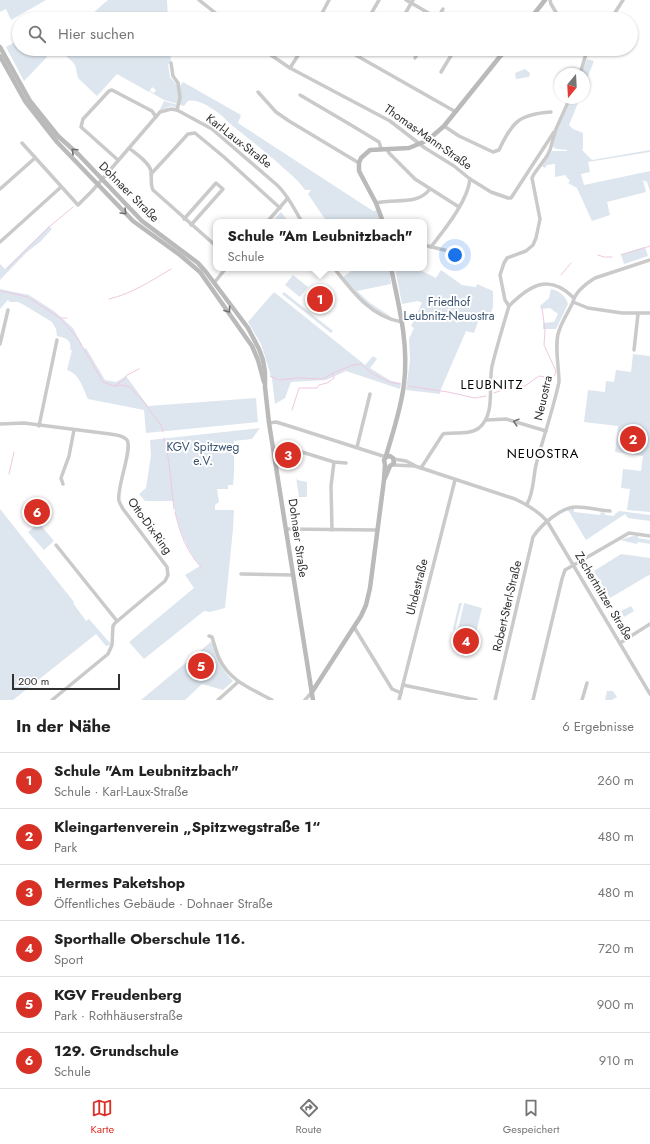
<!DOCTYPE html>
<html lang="de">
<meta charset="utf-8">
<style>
body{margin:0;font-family:Jost,sans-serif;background:#f2f2f2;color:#222}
.compass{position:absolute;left:554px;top:68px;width:36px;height:36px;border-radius:50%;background:#fff;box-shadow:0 1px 3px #0004;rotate:198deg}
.scale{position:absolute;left:12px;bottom:10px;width:108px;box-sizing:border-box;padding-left:4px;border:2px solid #303030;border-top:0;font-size:11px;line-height:14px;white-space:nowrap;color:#303030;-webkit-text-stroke:3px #fff;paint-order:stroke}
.you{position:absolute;left:455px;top:255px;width:14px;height:14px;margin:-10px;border:3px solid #fff;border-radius:50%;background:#1a73e8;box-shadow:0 0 0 6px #1a73e833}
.badge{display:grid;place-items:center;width:26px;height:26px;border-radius:50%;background:#d93025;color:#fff;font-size:13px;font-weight:700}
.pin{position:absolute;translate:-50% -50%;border:2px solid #fff;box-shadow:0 1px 4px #0006}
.popup{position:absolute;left:213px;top:219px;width:214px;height:52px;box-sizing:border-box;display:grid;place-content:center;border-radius:8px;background:#fff;filter:drop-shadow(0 1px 3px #0005);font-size:13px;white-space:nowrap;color:#767676}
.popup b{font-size:15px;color:#222}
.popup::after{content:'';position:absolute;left:50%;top:100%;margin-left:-8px;border:8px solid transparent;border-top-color:#fff}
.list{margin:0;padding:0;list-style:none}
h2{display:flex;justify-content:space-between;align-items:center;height:52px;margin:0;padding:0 16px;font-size:17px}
h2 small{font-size:13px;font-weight:400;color:#767676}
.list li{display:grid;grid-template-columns:26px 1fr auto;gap:12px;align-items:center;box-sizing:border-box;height:56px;padding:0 16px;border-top:1px solid #e0e0e0}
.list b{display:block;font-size:15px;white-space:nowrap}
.list p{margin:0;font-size:13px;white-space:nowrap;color:#767676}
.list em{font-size:13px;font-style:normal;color:#767676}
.icon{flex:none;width:22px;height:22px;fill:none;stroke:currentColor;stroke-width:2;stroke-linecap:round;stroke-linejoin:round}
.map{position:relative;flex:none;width:650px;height:700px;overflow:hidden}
.search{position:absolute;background:#fff;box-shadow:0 1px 3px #0004;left:12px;right:12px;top:12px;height:44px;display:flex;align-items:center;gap:10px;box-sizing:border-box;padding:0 14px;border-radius:22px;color:#767676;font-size:15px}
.sheet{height:388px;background:#fff}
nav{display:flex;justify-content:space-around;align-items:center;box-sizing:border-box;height:56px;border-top:1px solid #e0e0e0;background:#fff;font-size:11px;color:#767676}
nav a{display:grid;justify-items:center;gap:2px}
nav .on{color:#d93025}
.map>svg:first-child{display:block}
</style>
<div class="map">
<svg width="650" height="700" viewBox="0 0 650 700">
<rect width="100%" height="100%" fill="#fff"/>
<!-- green -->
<g fill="#dde6ee">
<path d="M0 0H46L11 20 6 9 0 12Z"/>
<path d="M108 0H167L168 19H86Z"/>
<path d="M19 40V49H42L47 57 24 81 6 47Z"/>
<path d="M61 49H170L171 63 168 64 170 77 177 85 179 97 178 104 164 100 150 92V91L154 93 156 90 152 87 149 92 117 74 97 96 79 79C76 74 77 70 75 65 72 60 64 55 60 50Z"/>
<path d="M587 59 594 61 584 86V74H581Z"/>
<path d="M525 69 530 73 529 77 516 79 515 73Z"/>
<path d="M183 82 241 115 238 123 373 211 377 210 381 222H327L308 194 311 190H305C297 178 287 172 277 162 264 151 252 141 239 131 229 124 222 114 211 108 205 104 195 99 188 101L184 106 180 105 181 96 180 86Z"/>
<path d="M572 98H580L569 125 573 129 583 133V148L582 150 592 160 650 150V152L588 162 590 172 581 174 584 185 650 171V191L647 182 643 180 646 192 607 202 610 215 592 221 577 188 568 183 570 181 565 175 555 177V164L547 165 545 168 541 166 552 151H567V150L557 149 553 147 557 131Z"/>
<path d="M164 101 178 105 177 108 171 106 159 111Z"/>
<path d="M281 212 289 222H272Z"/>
<path d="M49 226 52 229 40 242 27 252 0 280V264L5 269Z"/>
<path d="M645 247 648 256 624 264 621 254Z"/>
<path d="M355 268H389L391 284 357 291 370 303 390 316 387 318 365 304 342 278Z"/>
<path d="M395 268H416L436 278 441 270 462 285 476 287 477 284 493 291V307L488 321 479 319 474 333 466 331 441 389 440 394 406 390 410 360 409 339 414 328 411 326 422 303 418 301 402 304Z"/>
<path d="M293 275 308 287 300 297 285 285Z"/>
<path d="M0 289 29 295 54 311 73 328 84 349 86 348 105 380 116 382 126 376 148 406 256 398 258 422 146 433 144 410 88 399C83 389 80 374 67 370L72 350H70C72 339 65 338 57 336L56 329 52 322 24 305 18 302H10L8 300 0 309Z"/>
<path d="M551 289C558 290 567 297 568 304L556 329H543V323L554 322 558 314 550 308 541 309 540 306 549 298Z"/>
<path d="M274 292 365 365 373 356 377 359 370 368 391 381 401 383 400 389 346 371 326 380 291 382 285 398 275 404 272 379 261 344 248 322Z"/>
<path d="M284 292 333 331 331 333 282 294Z"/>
<path d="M633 354 650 356V512L627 510 630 489 621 488 623 469 641 471 643 456 615 452 618 426 584 422 588 390 605 392 606 381 614 382 616 370 631 372Z"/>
<path d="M260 428 252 439 234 441V473L233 485H228V489H217L219 502 215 505V510H234L233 529 225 608 210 612 204 611 144 659 129 642 194 588 185 575 200 566C185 547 177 525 173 501H145L139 494 146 488 151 455 150 440Z"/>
<path d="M296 477 297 480 307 482V497H299Z"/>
<path d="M0 509 74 602 73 603 86 621 89 619 110 643V645L106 646 96 634 13 700H0Z"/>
<path d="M574 509V512L600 515 601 512 605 513V515L614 516 615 514 619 511 650 515V521L628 518 625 514 586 540 568 510Z"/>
<path d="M39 523 54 541 44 550 28 532Z"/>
<path d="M633 536H638V538L650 540V544L638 542 637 544 620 540Z"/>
<path d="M621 554 650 558V576L649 575 610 598 594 571Z"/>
<path d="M459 603H462L455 630 453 629Z"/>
<path d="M464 603 482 608 476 633 458 629Z"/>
<path d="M631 606 634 611 624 617 621 611Z"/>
<path d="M212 641C216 657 221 669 233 681L223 690 202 684 185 700H141Z"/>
<path d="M607 691H613L617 697 612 700H605Z"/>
</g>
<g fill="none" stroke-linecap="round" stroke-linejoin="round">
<!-- stream -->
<g stroke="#efc8e0" stroke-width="1">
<path d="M598 255 604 257H612"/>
<path d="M621 255 650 246"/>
<path d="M7 269 49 227 73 207"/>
<path d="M561 275 571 263"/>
<path d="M0 291 28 297 43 307 60 318 78 339 103 382 114 386 123 385 130 387 143 401 157 420"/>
<path d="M109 299C131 294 151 281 171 269"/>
<path d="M60 318H67"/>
<path d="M270 376 279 380 299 378 321 379 325 378 333 373 353 365 361 364 373 374 390 382 400 384"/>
<path d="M114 386 124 380 127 375 139 369"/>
<path d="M408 386 448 392 475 398 486 396"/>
<path d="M494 393 505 389 525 386 539 376 552 378 555 375 556 371 544 345 545 330 542 308"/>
<path d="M292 410 299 388H317L319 385 327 383 334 378 333 374"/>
<path d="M158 421 161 425 163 432"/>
<path d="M164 438 169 462"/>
<path d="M169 463 174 509"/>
<path d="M9 474 14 452"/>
<path d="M175 512C180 533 186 551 201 567"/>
</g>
<!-- street -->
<g stroke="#cacaca" stroke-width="3.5">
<path d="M199 0 223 19"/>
<path d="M406 0 439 19"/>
<path d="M550 0 551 4 560 19"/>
<path d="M319 19 329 0"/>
<path d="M368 19 379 0"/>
<path d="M402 19 413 0"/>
<path d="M437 19 443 9"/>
<path d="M611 19 623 0"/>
<path d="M262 49 290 68 390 121 425 148 454 166 470 179 491 192 508 198H511L554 132"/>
<path d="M345 49 456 112"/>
<path d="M492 49 502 55"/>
<path d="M415 58 420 49"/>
<path d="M171 63 173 76 178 83 179 90 180 98 177 110"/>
<path d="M290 68 302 49"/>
<path d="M441 72 455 49"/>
<path d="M580 74 586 54 590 49"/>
<path d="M258 92 276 112 289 121 359 163"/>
<path d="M300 95 351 125 379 142 381 148"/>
<path d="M444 126 459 136 493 152 499 150C512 122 519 114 551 112"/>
<path d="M22 143 78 205 92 191 160 112 171 109 177 110 212 129 277 185C288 195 294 209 302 222"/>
<path d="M129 148C136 154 149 162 151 171 152 178 150 184 153 190L216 246"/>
<path d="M387 149 389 153 415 179 459 207"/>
<path d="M118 160 81 127 83 119 109 91 112 90 152 111 156 117"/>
<path d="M151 174 188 134 195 133 224 157 280 208"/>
<path d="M0 189 35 158"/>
<path d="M376 203C395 198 417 206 430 189"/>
<path d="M184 219 216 183 223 189 191 225"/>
<path d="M267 222 288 198"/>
<path d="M0 242 61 187"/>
<path d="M424 245 452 252"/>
<path d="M431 247C444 230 468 201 470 179"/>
<path d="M334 268C352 291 371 317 402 322"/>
<path d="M214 283 226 268"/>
<path d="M573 302 588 308 622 313H650"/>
<path d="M509 306C530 285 549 273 574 298"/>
<path d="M0 344 8 310"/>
<path d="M634 350 638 314"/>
<path d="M486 420 506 419 546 431"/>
<path d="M269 423 276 422 289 426 386 457"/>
<path d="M0 424 24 423 110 434C115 435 123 435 127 440 133 449 116 488 119 501 120 504 122 507 123 509L167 567 168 575 165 581 115 623 113 626 112 645 108 654 52 700"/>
<path d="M39 426 57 340"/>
<path d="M357 447 370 394"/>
<path d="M302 452 334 462 346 463"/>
<path d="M394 459 406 461 414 465"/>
<path d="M393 465 415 466 515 499C528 505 538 511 547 521L650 694"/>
<path d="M421 468 443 434C454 432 470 435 479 428 496 414 488 385 492 366 497 346 503 326 509 306L505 300 500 275 504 263 507 258 526 251 533 245 536 238 540 219 532 178 534 174 547 156 550 150 556 129 570 98"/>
<path d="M63 484 61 478 69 456 74 430"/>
<path d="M527 504C534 492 533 478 536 465 543 438 553 410 559 382 559 367 554 344 559 331 562 321 569 311 573 302 575 292 587 283 595 278L650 260"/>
<path d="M286 529 377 530"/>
<path d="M332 530 331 486 334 462"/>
<path d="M56 545 117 621"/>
<path d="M241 574 293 575"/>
<path d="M354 627 392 689 401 693"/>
<path d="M209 636 212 637C214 643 216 651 219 658 229 681 252 689 272 700"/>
<path d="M620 643 650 624"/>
<path d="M403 685 476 700"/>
<path d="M218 700 238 682"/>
<path d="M305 700 312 692"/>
<path d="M399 700 455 480"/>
<path d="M495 700 533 537C541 525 561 507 576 507 587 507 599 510 610 511"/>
<path d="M533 700 562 579 565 570 629 533 650 536"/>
<path d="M582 700 587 683"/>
</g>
<!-- secondary -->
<g stroke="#bababa" stroke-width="4.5">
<path d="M530 19 545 0"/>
<path d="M0 47 30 101 58 136 79 155 142 221 198 263 206 272 248 328 259 349 263 360 265 372V387L269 423 313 700"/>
<path d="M0 56 25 101 57 142 133 221 180 255 200 272 252 346 258 360 264 382"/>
<path d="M383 222 376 203 359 171V163L361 158 370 150 409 148 428 140 444 126 506 49"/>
<path d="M386 456C393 432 401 409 404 384 409 345 399 306 391 268"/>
<path d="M312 692 361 616 366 605 370 588 384 480 390 466 394 463 393 458 390 456 386 457 384 460 385 465 384 480"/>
</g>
</g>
<!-- one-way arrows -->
<defs><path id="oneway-chevron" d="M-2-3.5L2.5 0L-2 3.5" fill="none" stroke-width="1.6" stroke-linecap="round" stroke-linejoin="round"/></defs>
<g stroke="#6e6e6e">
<use href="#oneway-chevron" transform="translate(74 151) rotate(-137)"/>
<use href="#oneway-chevron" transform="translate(124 212) rotate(45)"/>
<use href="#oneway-chevron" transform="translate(228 310) rotate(54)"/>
</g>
<use stroke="#757575" href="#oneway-chevron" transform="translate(516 422) rotate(-163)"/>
<g text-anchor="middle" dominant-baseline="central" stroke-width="4" stroke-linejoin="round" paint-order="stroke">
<!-- street labels -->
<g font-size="12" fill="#303030" stroke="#fff">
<text transform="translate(428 137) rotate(35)">Thomas-Mann-Straße</text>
<text transform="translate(239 141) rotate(38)">Karl-Laux-Straße</text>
<text transform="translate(129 192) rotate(45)">Dohnaer Straße</text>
<text transform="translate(543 398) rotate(-77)">Neuostra</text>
<text transform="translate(150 526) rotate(54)">Otto-Dix-Ring</text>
<text transform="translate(298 538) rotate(82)">Dohnaer Straße</text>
<text transform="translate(417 587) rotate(-76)">Uhdestraße</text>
<text transform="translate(604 596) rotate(59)">Zschertnitzer Straße</text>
<text transform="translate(507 606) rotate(-77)">Robert-Sterl-Straße</text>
</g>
<!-- park labels -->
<g font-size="12" fill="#3a536f" stroke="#fff">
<text x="449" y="302">Friedhof<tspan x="449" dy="14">Leubnitz-Neuostra</tspan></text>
<text x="203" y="447">KGV Spitzweg<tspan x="203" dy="14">e.V.</tspan></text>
</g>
<!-- neighbourhood labels -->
<g font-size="13" letter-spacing="1" fill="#000" stroke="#fff">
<text x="492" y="384">LEUBNITZ</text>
<text x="543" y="453">NEUOSTRA</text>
</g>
</g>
</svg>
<svg class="compass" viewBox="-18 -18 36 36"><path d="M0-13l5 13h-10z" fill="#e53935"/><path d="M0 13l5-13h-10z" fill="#767676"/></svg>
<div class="scale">200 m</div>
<div class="you"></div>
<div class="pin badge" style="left:320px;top:299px">1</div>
<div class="popup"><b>Schule &quot;Am Leubnitzbach&quot;</b>Schule</div>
<div class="pin badge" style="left:633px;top:439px">2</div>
<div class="pin badge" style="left:288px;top:455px">3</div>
<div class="pin badge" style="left:466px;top:641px">4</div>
<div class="pin badge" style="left:201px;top:666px">5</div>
<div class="pin badge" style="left:37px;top:512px">6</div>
<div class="search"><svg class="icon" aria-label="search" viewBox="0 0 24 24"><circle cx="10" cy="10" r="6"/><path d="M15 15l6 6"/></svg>Hier suchen</div>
</div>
<section class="sheet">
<h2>In der Nähe<small>6 Ergebnisse</small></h2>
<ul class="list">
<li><span class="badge">1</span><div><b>Schule &quot;Am Leubnitzbach&quot;</b><p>Schule · Karl-Laux-Straße</p></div><em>260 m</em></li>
<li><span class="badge">2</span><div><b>Kleingartenverein „Spitzwegstraße 1“</b><p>Park</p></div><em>480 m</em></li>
<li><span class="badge">3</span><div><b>Hermes Paketshop</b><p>Öffentliches Gebäude · Dohnaer Straße</p></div><em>480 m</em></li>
<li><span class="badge">4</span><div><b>Sporthalle Oberschule 116.</b><p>Sport</p></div><em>720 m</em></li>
<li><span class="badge">5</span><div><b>KGV Freudenberg</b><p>Park · Rothhäuserstraße</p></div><em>900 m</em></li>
<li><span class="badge">6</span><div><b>129. Grundschule</b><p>Schule</p></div><em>910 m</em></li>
</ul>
</section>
<nav>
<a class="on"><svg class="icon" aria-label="map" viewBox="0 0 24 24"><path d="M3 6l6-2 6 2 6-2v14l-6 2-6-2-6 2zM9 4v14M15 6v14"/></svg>Karte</a>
<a><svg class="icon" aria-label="directions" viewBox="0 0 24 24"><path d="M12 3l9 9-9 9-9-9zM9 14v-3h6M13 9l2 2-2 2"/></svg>Route</a>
<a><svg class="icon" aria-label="saved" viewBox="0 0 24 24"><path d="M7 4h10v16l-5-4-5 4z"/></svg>Gespeichert</a>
</nav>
